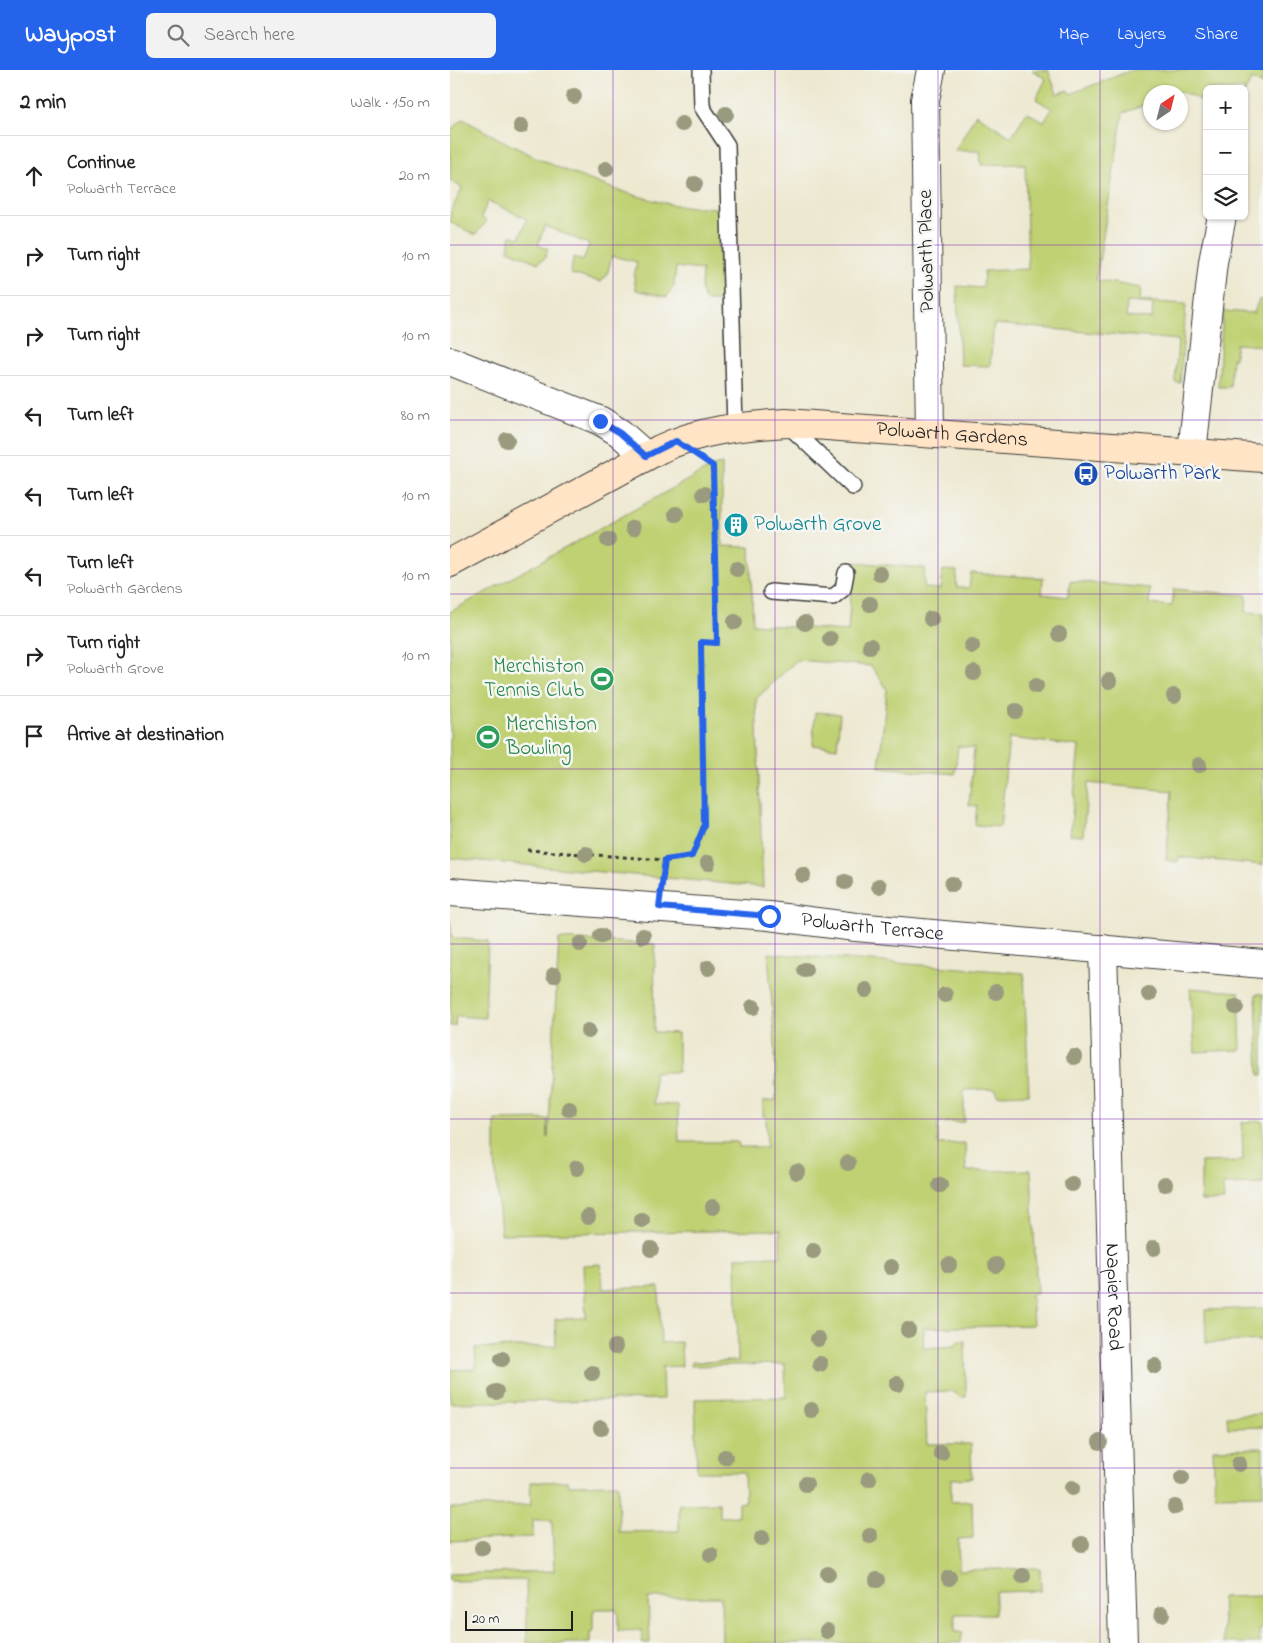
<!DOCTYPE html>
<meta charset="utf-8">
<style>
body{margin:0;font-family:"Indie Flower",sans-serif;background:#f2f2f2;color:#222}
.controls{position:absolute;right:15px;top:15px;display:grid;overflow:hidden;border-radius:8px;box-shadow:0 1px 4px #0004}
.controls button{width:45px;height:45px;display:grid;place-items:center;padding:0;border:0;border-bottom:1px solid #e0e0e0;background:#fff;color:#222;font:25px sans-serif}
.compass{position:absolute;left:693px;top:15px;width:45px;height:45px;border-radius:50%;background:#fff;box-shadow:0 1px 4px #0004;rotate:35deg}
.scale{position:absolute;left:15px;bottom:12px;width:108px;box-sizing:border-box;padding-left:5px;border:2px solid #1c1c1c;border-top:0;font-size:14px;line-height:18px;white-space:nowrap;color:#1c1c1c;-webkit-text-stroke:4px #f6f6f2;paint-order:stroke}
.stop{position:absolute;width:15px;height:15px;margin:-11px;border:4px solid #2563eb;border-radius:50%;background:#fff}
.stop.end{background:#2563eb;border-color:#fff;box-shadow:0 1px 5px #0008}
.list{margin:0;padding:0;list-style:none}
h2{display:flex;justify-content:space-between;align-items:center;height:65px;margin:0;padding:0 20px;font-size:21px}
h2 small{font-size:16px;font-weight:400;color:#767676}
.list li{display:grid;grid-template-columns:32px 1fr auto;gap:15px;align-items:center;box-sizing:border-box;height:80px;padding:0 20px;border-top:1px solid #e0e0e0}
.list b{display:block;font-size:19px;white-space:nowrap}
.list p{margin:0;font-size:16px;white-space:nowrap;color:#767676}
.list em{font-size:16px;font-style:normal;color:#767676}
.icon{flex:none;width:28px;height:28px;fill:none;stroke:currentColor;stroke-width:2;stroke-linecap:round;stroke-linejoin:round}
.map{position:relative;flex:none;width:813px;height:1573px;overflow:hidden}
header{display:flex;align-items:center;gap:30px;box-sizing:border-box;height:70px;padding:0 25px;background:#2563eb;color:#fff}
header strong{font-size:24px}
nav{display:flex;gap:28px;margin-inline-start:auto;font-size:18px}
.search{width:350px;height:45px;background:#f2f2f2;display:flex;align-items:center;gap:12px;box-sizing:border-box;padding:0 18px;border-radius:8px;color:#767676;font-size:19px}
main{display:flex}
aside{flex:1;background:#fff}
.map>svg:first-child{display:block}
</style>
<header>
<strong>Waypost</strong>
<div class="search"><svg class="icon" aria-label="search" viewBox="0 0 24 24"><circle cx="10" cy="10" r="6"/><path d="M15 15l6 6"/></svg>Search here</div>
<nav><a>Map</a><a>Layers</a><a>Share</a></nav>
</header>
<main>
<aside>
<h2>2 min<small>Walk · 150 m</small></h2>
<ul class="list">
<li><svg class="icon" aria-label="ahead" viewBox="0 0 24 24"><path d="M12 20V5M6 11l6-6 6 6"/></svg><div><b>Continue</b><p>Polwarth Terrace</p></div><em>20 m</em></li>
<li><svg class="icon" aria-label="right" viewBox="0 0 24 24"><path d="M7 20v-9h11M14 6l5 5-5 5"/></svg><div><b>Turn right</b></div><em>10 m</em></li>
<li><svg class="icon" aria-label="right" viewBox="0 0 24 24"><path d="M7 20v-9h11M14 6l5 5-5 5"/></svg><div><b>Turn right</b></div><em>10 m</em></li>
<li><svg class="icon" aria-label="left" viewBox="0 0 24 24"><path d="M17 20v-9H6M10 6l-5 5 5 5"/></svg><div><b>Turn left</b></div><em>80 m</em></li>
<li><svg class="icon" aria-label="left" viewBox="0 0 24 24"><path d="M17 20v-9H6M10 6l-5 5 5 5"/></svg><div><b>Turn left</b></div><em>10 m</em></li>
<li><svg class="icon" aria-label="left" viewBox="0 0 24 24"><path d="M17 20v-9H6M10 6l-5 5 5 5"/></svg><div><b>Turn left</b><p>Polwarth Gardens</p></div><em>10 m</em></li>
<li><svg class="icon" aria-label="right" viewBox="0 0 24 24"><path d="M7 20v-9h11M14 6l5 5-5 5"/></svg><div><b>Turn right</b><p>Polwarth Grove</p></div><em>10 m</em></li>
<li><svg class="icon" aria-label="arrive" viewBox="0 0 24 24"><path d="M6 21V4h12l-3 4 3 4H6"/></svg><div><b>Arrive at destination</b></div></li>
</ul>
</aside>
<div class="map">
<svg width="813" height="1573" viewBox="0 0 813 1573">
<rect width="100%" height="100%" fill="#f6f6f2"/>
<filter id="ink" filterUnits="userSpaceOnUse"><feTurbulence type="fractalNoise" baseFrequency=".02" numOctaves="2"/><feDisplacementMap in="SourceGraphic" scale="10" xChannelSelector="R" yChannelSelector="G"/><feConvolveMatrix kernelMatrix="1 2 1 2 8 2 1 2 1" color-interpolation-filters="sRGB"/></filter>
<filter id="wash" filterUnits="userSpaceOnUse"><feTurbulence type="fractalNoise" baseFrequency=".0096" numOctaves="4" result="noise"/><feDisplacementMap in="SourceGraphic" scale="20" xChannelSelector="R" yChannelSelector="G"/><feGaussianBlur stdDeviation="1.12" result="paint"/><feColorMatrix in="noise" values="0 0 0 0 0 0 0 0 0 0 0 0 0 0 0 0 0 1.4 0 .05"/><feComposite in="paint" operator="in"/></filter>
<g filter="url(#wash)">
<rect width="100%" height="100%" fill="#ede8d0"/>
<!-- green -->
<g fill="#bfd173" stroke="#6e7648" fill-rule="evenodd">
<path d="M582 0H598L607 24 618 20 620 24 682 0H813V15L802 9 794 24V19H757V33L732 22H700V33L673 43 646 210 691 218 690 231 736 234 730 313 725 312 728 270 544 254 540 296 510 295 507 216 533 218 534 201 578 199 575 94 531 95 530 81H505L526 44 561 67 577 42 594 52 602 39 586 29 596 9ZM677 232 703 234 702 249 676 247Z"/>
<path d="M13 49C76 85 144 117 215 133 232 137 251 137 268 138L270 231H255L251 220 252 200 226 197 224 216 217 227 186 220 184 207 187 192 162 186 157 205 151 212 121 204 123 187 133 191 139 174 95 156 88 175 98 179 95 188 88 193 58 180 61 165 69 168 77 149 38 131 31 147 37 151 25 165 0 152 1 141 12 118 0 110V61Z"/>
<path d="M809 229 813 231V276L786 274 785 288H782L780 317H768L773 241 804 243Z"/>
<path d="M272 394V476L300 477 303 554 398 561 403 492 475 498 474 518 491 519 493 500 507 501 506 517 519 518 521 503 593 508 592 524 618 527 620 511 700 518 699 534 722 536 724 519 797 525 796 542 813 543V795L729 787 728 792 716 790 722 721 638 713 633 766 620 765 629 676 559 668 550 757 525 755 527 736 519 735 524 678 508 676 505 704 429 697 437 619 421 596 347 590 306 629 313 817 0 788V542L263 396Z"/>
<path d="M365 642 390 644 387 678 363 675Z"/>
<path d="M0 850 2 868 38 871 35 948 6 946 5 956H0Z"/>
<path d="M109 869 205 874 204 962 228 963V1002H204V1034L228 1035 229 1072H288L289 1077H317L316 1046H313V1031L326 1030 325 973 318 883 574 903 579 1024 547 1025 546 1019 514 1020V1052L488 1053V1074L515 1073 516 1101 581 1100 587 1224H581L583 1255 474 1258 473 1278 505 1276 508 1271H515L516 1327 510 1328 503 1321 475 1322 477 1374H521L522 1408 501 1409V1432L522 1431 523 1468 508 1469 509 1500 590 1498 591 1521 545 1522V1544H505V1562H513L510 1573H272L271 1527 198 1528 200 1573H192V1560L168 1561V1544L165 1539H145L143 1543V1561L140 1562V1573H77L76 1510 0 1511V1504L104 1501 102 1450H83V1467L0 1471V1438L81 1435 80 1412 118 1411V1415L168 1414 169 1462 229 1461V1434L269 1433V1447L288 1446V1433L295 1432 294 1402H247L245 1329 336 1327 335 1294 241 1296 242 1292 288 1291 286 1187 330 1186V1160L51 1164 45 1091V1050L97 1049 98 1068Z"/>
<path d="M740 918 789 922 791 980 745 982Z"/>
<path d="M806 924H813V1005H809Z"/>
<path d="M813 1051V1114L773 1115 774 1131H751V1092L793 1091 792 1052Z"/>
<path d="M151 1194 153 1219 209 1217 211 1273 231 1272 232 1296 212 1297 213 1329 0 1333V1300L26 1299 25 1278 106 1276 105 1249 136 1248 133 1195Z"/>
<path d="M813 1238V1270L756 1273 755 1240Z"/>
<path d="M813 1344V1357L778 1358 777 1346Z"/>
<path d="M813 1378V1425L765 1426 763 1379Z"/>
<path d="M813 1526V1559L809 1560 810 1573H774L772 1527Z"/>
</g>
</g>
<g filter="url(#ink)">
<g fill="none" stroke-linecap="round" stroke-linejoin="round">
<defs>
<g id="lane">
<path d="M251 0 252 37 277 75 285 357"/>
<path d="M337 354 403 417"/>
<path d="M321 522 383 527 393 519 396 503"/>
</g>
<g id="street">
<path d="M0 291 151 351 170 363 196 386"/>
<path d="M480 362 475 30 481 0"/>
<path d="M742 382 763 192 772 146"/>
<path id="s1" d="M0 822 319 846 406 857 813 894"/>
<path id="s2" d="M653 879 673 1573"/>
</g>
<g id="secondary">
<path id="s3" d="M0 493 210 379C250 360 291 356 336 353L813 388"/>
</g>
</defs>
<!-- lane casing -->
<use href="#lane" stroke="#3b3b37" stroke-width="18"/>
<!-- street casing -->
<use href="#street" stroke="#3b3b37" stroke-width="30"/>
<!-- secondary casing -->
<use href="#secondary" stroke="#3b3b37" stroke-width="30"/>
<!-- path -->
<g stroke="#3b3b37" stroke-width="3" stroke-dasharray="4 4" stroke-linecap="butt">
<path d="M77 780 215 790"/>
<path d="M214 807 215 790 242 786 254 756 251 572 267 573 262 395"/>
</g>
<!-- lane -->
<use href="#lane" stroke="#fff" stroke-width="15"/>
<!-- street -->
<use href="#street" stroke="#fff" stroke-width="28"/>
<!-- secondary -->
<use href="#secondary" stroke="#ffe4c6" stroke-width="28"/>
</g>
<!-- trees -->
<g fill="#999a7e">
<circle cx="124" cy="26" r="8"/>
<circle cx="276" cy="44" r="8"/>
<circle cx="232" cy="54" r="8"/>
<circle cx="71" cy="56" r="8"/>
<circle cx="156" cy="99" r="8"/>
<circle cx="245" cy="114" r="8"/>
<circle cx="57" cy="370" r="8"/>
<circle cx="254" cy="424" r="8"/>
<circle cx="226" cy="444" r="8"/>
<circle cx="183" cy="458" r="8"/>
<circle cx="158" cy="470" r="8"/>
<circle cx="287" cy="499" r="8"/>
<circle cx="430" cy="504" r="8"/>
<circle cx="420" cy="534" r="8"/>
<circle cx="481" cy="549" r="8"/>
<circle cx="285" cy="552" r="8"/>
<circle cx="355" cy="553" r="8"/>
<circle cx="609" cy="564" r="8"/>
<circle cx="380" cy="569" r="8"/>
<circle cx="420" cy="576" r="8"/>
<circle cx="522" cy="576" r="8"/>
<circle cx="524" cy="603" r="8"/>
<circle cx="659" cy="611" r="8"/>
<circle cx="586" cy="616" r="8"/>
<circle cx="724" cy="626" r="8"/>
<circle cx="566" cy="641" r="8"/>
<circle cx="749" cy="695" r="8"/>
<circle cx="136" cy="784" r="8"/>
<circle cx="258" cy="793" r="8"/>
<circle cx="353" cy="805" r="8"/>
<circle cx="395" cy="812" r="8"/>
<circle cx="502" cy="814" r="8"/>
<circle cx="429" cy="816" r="8"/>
<circle cx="151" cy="866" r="8"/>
<circle cx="193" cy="866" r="8"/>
<circle cx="130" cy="874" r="8"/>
<circle cx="258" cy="898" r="8"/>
<circle cx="355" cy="900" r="8"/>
<circle cx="104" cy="905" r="8"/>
<circle cx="416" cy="920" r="8"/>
<circle cx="546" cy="922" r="8"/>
<circle cx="699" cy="924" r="8"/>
<circle cx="495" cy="925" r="8"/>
<circle cx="303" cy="937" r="8"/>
<circle cx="786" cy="937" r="8"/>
<circle cx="138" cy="961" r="8"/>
<circle cx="624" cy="987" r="8"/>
<circle cx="119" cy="1039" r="8"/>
<circle cx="398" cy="1093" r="8"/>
<circle cx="127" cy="1098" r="8"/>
<circle cx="347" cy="1102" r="8"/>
<circle cx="622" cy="1114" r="8"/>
<circle cx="715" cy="1114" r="8"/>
<circle cx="490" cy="1115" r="8"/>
<circle cx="263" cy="1137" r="8"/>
<circle cx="138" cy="1147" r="8"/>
<circle cx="192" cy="1150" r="8"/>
<circle cx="704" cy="1178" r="8"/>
<circle cx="201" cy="1179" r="8"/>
<circle cx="363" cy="1181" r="8"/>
<circle cx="499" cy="1195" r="8"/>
<circle cx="546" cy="1195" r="8"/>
<circle cx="441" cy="1197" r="8"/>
<circle cx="458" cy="1260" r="8"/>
<circle cx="368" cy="1269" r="8"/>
<circle cx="165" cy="1277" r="8"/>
<circle cx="52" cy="1289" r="8"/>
<circle cx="370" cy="1294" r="8"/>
<circle cx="705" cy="1296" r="8"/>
<circle cx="142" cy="1303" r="8"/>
<circle cx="447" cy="1314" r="8"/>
<circle cx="46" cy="1322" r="8"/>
<circle cx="361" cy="1340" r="8"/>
<circle cx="151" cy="1358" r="8"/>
<circle cx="650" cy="1372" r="8"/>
<circle cx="491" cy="1383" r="8"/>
<circle cx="275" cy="1387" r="8"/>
<circle cx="789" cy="1394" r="8"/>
<circle cx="732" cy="1408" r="8"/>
<circle cx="419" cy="1409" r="8"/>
<circle cx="356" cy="1414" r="8"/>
<circle cx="622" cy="1418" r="8"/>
<circle cx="725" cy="1437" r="8"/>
<circle cx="420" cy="1466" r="8"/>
<circle cx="312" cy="1468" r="8"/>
<circle cx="632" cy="1474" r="8"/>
<circle cx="32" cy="1478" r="8"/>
<circle cx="261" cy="1485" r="8"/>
<circle cx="378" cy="1504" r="8"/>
<circle cx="573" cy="1506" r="8"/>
<circle cx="499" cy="1508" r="8"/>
<circle cx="427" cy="1510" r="8"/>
<circle cx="712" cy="1544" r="8"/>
<circle cx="377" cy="1561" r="8"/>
</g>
</g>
<g fill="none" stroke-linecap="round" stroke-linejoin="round" filter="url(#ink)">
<!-- route -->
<path stroke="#2563eb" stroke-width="6" d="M150 351 170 363 196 386 226 371 263 396 267 573 251 572 254 756 242 786 215 790 209 837 319 846"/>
</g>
<!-- grid -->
<path fill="none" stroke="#7b2cbf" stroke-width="1" stroke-opacity="0.55" d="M163 0V1573M325 0V1573M488 0V1573M650 0V1573M0 175H813M0 350H813M0 524H813M0 699H813M0 874H813M0 1049H813M0 1223H813M0 1398H813"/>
<!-- icons -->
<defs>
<symbol id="bus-disc" viewBox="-11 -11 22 22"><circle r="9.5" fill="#1a4fb4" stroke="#f6f6f2"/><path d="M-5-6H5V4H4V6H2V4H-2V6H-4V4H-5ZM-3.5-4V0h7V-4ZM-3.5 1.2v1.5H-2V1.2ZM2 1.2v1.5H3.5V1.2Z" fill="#fff"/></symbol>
<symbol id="building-disc" viewBox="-11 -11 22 22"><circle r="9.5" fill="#0f9aa8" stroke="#f6f6f2"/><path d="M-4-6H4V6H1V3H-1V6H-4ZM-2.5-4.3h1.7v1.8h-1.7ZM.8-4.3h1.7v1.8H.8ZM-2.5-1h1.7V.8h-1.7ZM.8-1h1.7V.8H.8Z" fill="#fff"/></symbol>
<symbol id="stadium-disc" viewBox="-11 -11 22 22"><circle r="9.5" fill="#2e9e5b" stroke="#f6f6f2"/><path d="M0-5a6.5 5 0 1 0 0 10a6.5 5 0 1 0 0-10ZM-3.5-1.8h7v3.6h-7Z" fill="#fff"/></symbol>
</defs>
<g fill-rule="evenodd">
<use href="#bus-disc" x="622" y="390" width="28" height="28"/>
<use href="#building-disc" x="272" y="441" width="28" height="28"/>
<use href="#stadium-disc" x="138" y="595" width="28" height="28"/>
<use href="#stadium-disc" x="24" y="653" width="28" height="28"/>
</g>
<g text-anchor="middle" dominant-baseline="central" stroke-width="5" stroke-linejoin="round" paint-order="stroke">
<!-- street labels -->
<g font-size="21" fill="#1c1c1c" stroke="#f6f6f2">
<text transform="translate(477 181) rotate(-91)">Polwarth Place</text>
<text stroke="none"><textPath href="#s3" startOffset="535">Polwarth Gardens</textPath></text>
<text stroke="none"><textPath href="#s1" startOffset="424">Polwarth Terrace</textPath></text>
<text stroke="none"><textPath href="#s2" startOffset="348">Napier Road</textPath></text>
</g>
<!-- transit labels -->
<g font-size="21" fill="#164399" stroke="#f6f6f2" text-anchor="start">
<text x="654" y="404">Polwarth Park</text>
</g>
<!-- culture labels -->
<g font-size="21" fill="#0d838f" stroke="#f6f6f2" text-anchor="start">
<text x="304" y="455">Polwarth Grove</text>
</g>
<!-- leisure labels -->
<g font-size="21" fill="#27864d" stroke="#f6f6f2" text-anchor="end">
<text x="134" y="597">Merchiston<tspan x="134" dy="24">Tennis Club</tspan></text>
<text x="56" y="655" text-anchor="start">Merchiston<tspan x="56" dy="24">Bowling</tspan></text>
</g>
</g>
</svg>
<div class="controls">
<button>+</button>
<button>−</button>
<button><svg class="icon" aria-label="layers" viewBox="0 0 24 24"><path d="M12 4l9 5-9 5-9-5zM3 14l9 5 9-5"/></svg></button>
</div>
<svg class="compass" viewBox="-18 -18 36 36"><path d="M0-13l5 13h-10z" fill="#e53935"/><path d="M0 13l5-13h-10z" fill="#767676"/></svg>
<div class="scale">20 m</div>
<div class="stop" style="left:319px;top:846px"></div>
<div class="stop end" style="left:150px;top:351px"></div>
</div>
</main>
